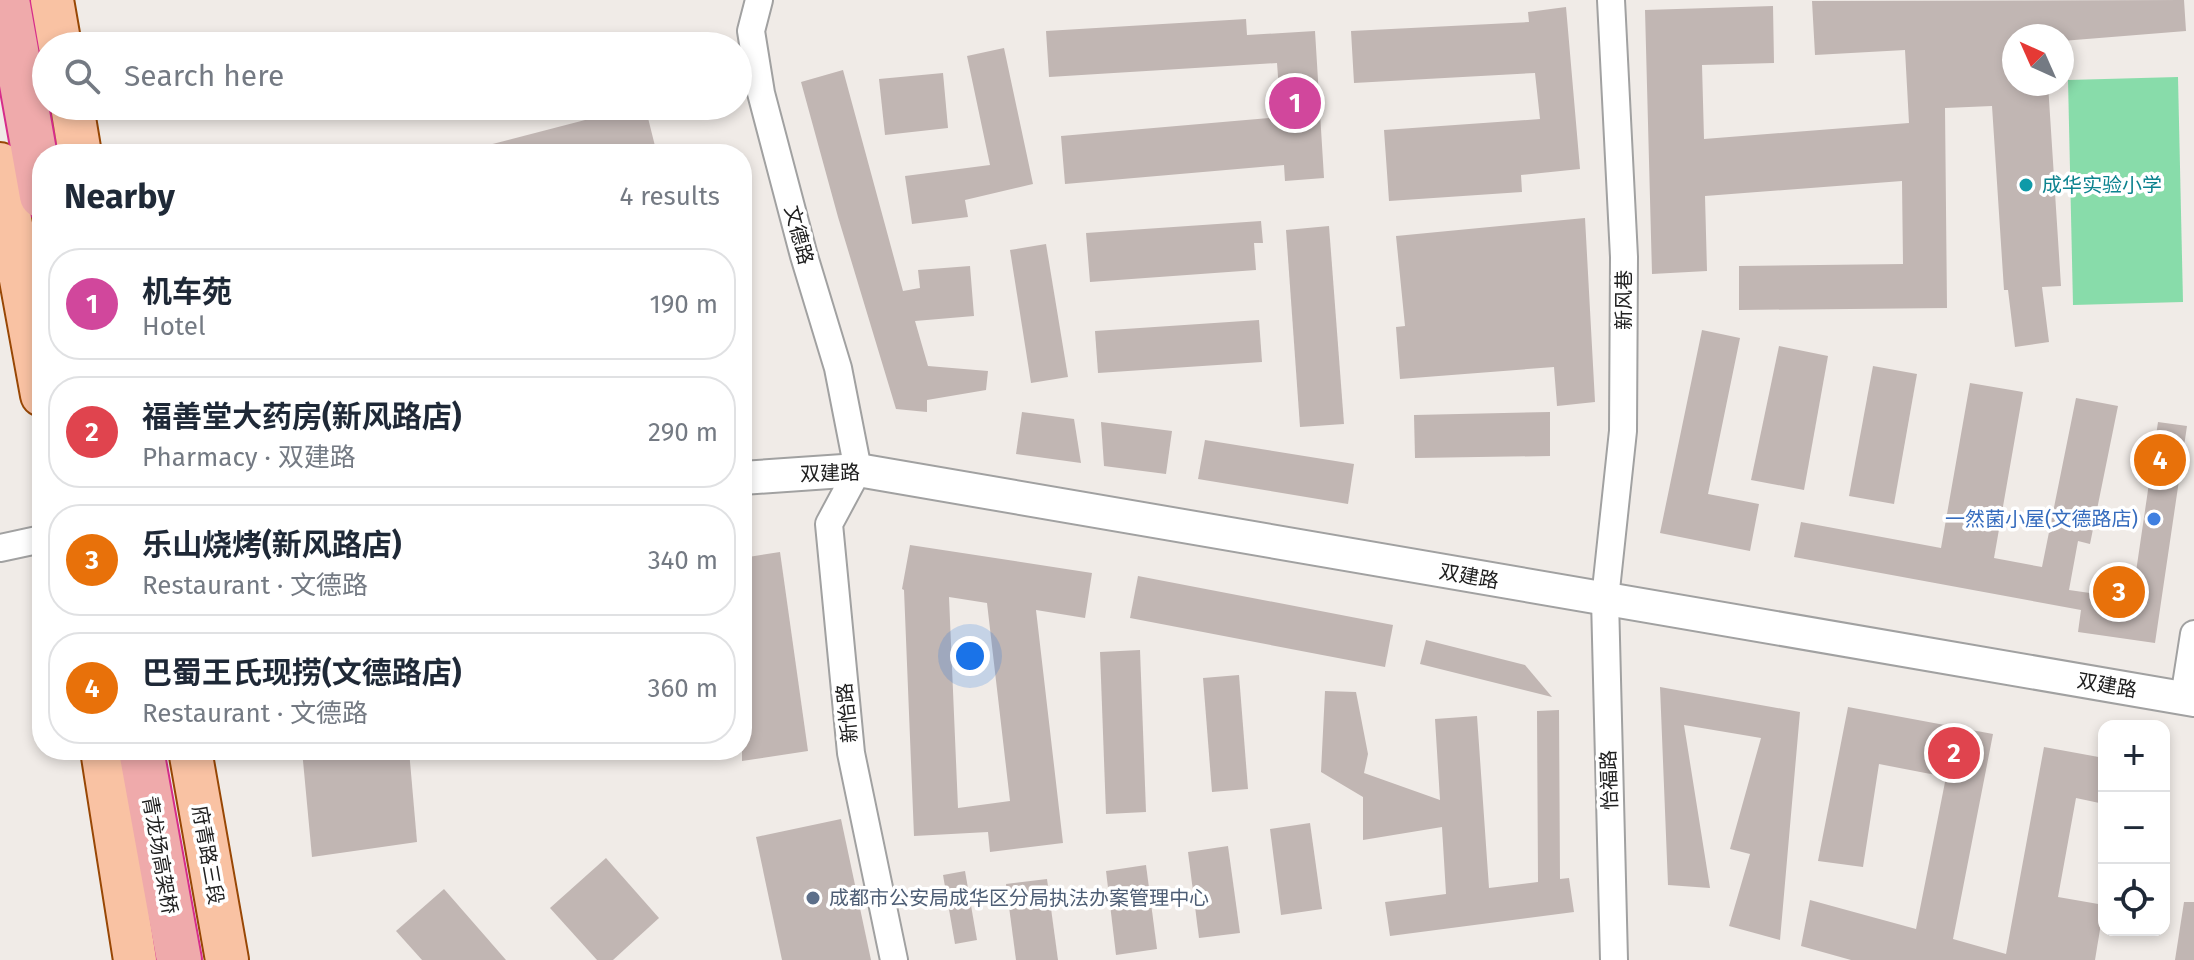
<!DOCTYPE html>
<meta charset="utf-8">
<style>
body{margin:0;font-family:"Fira Sans","Noto Sans SC",sans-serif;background:#f6f6f7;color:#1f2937}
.controls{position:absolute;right:24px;bottom:24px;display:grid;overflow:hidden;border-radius:16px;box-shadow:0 4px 12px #0003}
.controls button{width:72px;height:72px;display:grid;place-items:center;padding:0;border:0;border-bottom:2px solid #e0e1e3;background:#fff;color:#1f2937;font:40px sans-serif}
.compass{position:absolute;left:2002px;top:24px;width:72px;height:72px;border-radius:50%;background:#fff;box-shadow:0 4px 12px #0003;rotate:315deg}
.you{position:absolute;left:970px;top:656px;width:28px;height:28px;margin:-20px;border:6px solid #fff;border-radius:50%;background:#1a73e8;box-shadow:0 0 0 12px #1a73e833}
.badge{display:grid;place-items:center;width:52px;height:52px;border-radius:50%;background:#db2777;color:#fff;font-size:26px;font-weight:700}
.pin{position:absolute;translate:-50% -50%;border:4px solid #fff;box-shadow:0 2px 8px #0006}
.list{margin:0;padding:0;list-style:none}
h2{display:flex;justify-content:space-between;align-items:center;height:104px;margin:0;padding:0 32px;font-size:34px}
h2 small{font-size:26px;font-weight:400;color:#747a83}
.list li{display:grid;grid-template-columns:52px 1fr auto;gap:24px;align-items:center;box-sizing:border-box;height:112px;margin:0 16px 16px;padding:0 16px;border:2px solid #e0e1e3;border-radius:32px}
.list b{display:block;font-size:30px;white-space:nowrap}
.list p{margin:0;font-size:26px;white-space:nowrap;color:#747a83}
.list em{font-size:26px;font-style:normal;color:#747a83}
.icon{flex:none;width:44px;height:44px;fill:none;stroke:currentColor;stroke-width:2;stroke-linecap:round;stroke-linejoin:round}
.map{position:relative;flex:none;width:2194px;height:960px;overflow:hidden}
.search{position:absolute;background:#fff;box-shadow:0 4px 12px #0003;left:32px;top:32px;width:720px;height:88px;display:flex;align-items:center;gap:20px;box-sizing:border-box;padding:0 28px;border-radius:44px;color:#747a83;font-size:30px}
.panel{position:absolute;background:#fff;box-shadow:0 4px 12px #0003;left:32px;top:144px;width:720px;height:616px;border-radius:32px}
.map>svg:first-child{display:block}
</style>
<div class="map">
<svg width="2194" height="960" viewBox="0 0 2194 960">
<rect width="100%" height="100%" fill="#f0ebe7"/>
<!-- pitch -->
<path fill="#88dcaa" d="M2178 77 2183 302 2073 305 2068 80Z"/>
<!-- building -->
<g fill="#c1b6b3" fill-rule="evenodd">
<path d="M2184 0 2186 31 2062 41V36H2014V84H2048L2061 286 2042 287 2049 342 2015 347 2008 290H2004L1992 106 1945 108 1947 308 1739 310V266L1903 264 1902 181 1705 196 1707 271 1652 274 1645 10 1773 6 1774 63 1702 65 1704 139 1909 123 1905 50 1815 55 1812 1Z"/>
<path d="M1566 7 1580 169 1521 175 1522 192 1389 201 1384 130 1540 119 1535 73 1354 83 1351 31 1529 22 1528 12Z"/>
<path d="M1246 19 1247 35 1315 31 1324 178 1285 181 1284 165 1065 184 1061 136 1281 117 1277 63 1049 77 1046 31Z"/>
<path d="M1004 48 1033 184 965 200 968 217 912 224 905 176 990 165 967 56Z"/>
<path d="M843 70 903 291 920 288 918 270 970 266 974 316 915 321 928 366 988 371 986 390 927 400V412L896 409 838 217 801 82Z"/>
<path d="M943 73 948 128 885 135 879 79Z"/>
<path d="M639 106H645L657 154H478L477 148Z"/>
<path d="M1585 218 1595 402 1557 406 1554 367 1400 379 1396 327 1405 326 1396 236Z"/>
<path d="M1261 221 1263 243H1254L1256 270 1090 282 1086 233Z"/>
<path d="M1329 226 1344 424 1300 427 1286 230Z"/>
<path d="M1046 244 1068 377 1031 383 1010 250Z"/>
<path d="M1259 320 1262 362 1098 373 1095 331Z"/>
<path d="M1702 330 1740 338 1708 494 1759 504 1750 551 1660 533Z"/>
<path d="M1779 346 1828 356 1804 490 1751 480Z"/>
<path d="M1873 366 1917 374 1894 504 1849 496Z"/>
<path d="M1970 383 2023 392 1994 558 2042 567 2076 398 2118 406 2090 544 2078 541 2069 590 2132 599 2158 422 2187 426 2155 643 2078 632 2081 610 1794 557 1801 522 1941 548Z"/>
<path d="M1022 412 1074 419 1081 463 1016 454Z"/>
<path d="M1550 412V456L1415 458 1414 415Z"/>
<path d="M1101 422 1172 431 1166 474 1104 466Z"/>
<path d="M1205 440 1354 464 1348 504 1198 479Z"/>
<path d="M910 545 1092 573 1085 618 1036 610 1063 843 990 852 988 832 914 836 904 590 902 589ZM949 597 987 603 1010 801 958 808Z"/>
<path d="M780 552 808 751 742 761V558Z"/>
<path d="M1138 576 1393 625 1385 667 1130 618Z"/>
<path d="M1426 640 1525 665 1552 697 1420 664Z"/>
<path d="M1140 650 1146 812 1106 814 1100 652Z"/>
<path d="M1239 675 1248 789 1212 792 1203 678Z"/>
<path d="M1660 687 1800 712 1780 940 1729 926 1750 854 1730 849 1761 738 1684 725 1710 888 1668 885Z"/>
<path d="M1325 691 1356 692 1368 754 1364 773 1440 800 1435 719 1477 716 1489 888 1538 882 1537 711 1559 710 1560 879 1569 878 1574 912 1390 936 1385 902 1446 894 1442 827 1363 840V797L1321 772Z"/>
<path d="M1848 707 1993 734 1953 939 2006 954 2044 747 2104 758V804L2076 798 2058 897 2104 905 2095 960H1851L1801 946 1810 900 1916 929 1946 777 1879 764 1863 867 1818 861Z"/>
<path d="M302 750H409L417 842 312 857Z"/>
<path d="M841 819 871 960H782L756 837Z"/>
<path d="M1310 823 1322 909 1281 915 1270 829Z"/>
<path d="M1228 846 1240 933 1199 938 1188 852Z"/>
<path d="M606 858 659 918 613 960H597L550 908Z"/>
<path d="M1146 865 1157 949 1116 955 1106 871Z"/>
<path d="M965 871 977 940 955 944 943 875Z"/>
<path d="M1047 879 1058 960H1016L1006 884Z"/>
<path d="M444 889 506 960H422L396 931Z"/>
<path d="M2184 902H2194V960H2175Z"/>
</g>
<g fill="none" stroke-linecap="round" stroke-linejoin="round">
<defs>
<g id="minor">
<path d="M759 0 751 31 761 93 804 256 838 368 858 470 829 524 851 753 894 960"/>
<path d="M1611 0 1624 257 1623 431 1605 599 1614 960"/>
<path d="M0 548 42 539"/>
<path d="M2184 698 2194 634"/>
</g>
<path id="tertiary" d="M742 478 858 470 2194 700"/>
<g id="primary">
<path d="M52 0 60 46"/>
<path d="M72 106 80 154"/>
<path d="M0 164 42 395"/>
<path d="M102 750 135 960"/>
<path d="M190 750 227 960"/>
</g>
<g id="trunk">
<path d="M7 0 42 196"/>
<path d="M141 750 179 960"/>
</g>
</defs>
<!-- minor casing -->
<use href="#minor" stroke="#a1a1a1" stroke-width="30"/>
<!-- tertiary casing -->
<use href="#tertiary" stroke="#a1a1a1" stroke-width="36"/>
<!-- primary casing -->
<use href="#primary" stroke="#984705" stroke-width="46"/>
<!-- trunk casing -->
<use href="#trunk" stroke="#d62d8b" stroke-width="48"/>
<!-- minor -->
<use href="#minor" stroke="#fff" stroke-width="26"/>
<!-- tertiary -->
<use href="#tertiary" stroke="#fff" stroke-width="32"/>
<!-- primary -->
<use href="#primary" stroke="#f9c2a3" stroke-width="42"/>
<!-- trunk -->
<use href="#trunk" stroke="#efaaab" stroke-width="44"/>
</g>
<!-- markers -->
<circle fill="#0f9aa8" stroke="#fff" stroke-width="3" cx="2026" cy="185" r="8"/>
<circle fill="#3f7fe0" stroke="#fff" stroke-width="3" cx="2154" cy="519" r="8"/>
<circle fill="#5c6f8a" stroke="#fff" stroke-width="3" cx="813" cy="898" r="8"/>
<g text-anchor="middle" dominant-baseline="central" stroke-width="7" stroke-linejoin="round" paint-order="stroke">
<!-- culture labels -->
<g font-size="20" fill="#0d838f" stroke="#fff" text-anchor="start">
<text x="2042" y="185">成华实验小学</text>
</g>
<!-- street labels -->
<g font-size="20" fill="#202020" stroke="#fff">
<text transform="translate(799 235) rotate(75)">文德路</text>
<text transform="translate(1624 300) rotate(-90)">新风巷</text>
<text transform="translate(830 473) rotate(-2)">双建路</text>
<text transform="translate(1469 576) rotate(10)">双建路</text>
<text transform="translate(2107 685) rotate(10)">双建路</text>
<text transform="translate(847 713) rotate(-96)">新怡路</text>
<text transform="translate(1609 780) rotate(-92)">怡福路</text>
<text transform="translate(160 855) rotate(80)">青龙场高架桥</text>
<text transform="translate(208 855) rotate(80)">府青路三段</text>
</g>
<!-- shop labels -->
<g font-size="20" fill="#366cbe" stroke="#fff" text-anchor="end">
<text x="2138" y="519">一然菌小屋(文德路店)</text>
</g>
<!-- service labels -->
<g font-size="20" fill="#4e5e75" stroke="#fff" text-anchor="start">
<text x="829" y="898">成都市公安局成华区分局执法办案管理中心</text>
</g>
</g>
</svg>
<div class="controls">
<button>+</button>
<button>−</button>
<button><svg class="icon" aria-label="locate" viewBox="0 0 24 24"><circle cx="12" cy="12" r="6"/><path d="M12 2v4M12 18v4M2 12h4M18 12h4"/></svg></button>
</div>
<svg class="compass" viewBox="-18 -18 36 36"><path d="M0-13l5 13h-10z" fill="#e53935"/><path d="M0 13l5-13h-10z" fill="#747a83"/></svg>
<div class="you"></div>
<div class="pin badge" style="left:1295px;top:103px;background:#d1479c">1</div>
<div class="pin badge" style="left:1954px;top:753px;background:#e0444e">2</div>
<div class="pin badge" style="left:2119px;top:592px;background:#e8710a">3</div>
<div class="pin badge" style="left:2160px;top:460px;background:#e8710a">4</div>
<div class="search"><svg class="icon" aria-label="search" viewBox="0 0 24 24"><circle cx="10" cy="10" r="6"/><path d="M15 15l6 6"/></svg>Search here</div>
<section class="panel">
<h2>Nearby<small>4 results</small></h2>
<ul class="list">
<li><span class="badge" style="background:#d1479c">1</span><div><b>机车苑</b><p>Hotel</p></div><em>190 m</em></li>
<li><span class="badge" style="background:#e0444e">2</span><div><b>福善堂大药房(新风路店)</b><p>Pharmacy · 双建路</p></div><em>290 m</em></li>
<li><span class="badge" style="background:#e8710a">3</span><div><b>乐山烧烤(新风路店)</b><p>Restaurant · 文德路</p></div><em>340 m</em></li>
<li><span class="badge" style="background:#e8710a">4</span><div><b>巴蜀王氏现捞(文德路店)</b><p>Restaurant · 文德路</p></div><em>360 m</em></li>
</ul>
</section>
</div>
